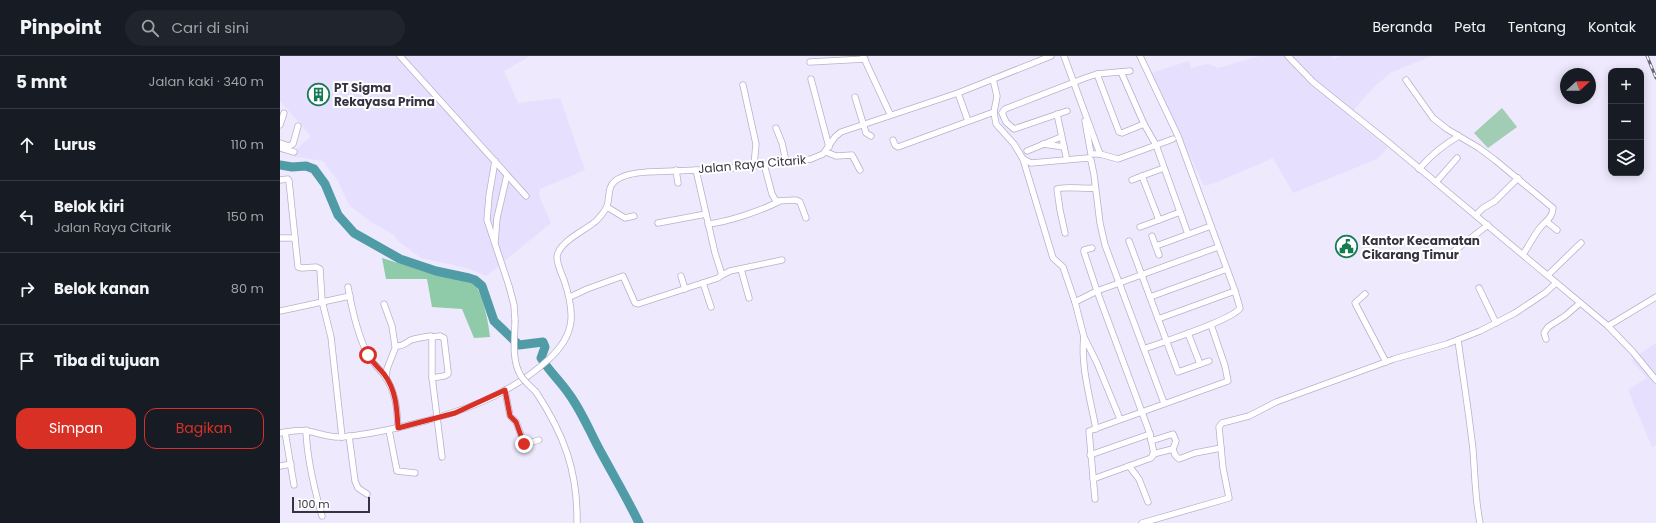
<!DOCTYPE html>
<html lang="id">
<meta charset="utf-8">
<style>
body{margin:0;font-family:Poppins,sans-serif;background:#20242c;color:#f1f3f6}
.controls{position:absolute;right:12px;top:12px;display:grid;overflow:hidden;border-radius:8px;box-shadow:0 2px 10px #0003}
.controls button{width:36px;height:36px;display:grid;place-items:center;padding:0;border:0;border-bottom:1px solid #363941;background:#171b24;color:#f1f3f6;font:20px sans-serif}
.compass{position:absolute;left:1280px;top:12px;width:36px;height:36px;border-radius:50%;background:#171b24;box-shadow:0 2px 10px #0003;rotate:69deg}
.scale{position:absolute;left:12px;bottom:10px;width:78px;box-sizing:border-box;padding-left:4px;border:2px solid #363340;border-top:0;font-size:11px;line-height:14px;white-space:nowrap;color:#363340;-webkit-text-stroke:3px #fff;paint-order:stroke}
.stop{position:absolute;width:12px;height:12px;margin:-9px;border:3px solid #d93025;border-radius:50%;background:#fff}
.stop.end{background:#d93025;border-color:#fff;box-shadow:0 1px 4px #0008}
.list{margin:0;padding:0;list-style:none}
h2{display:flex;justify-content:space-between;align-items:center;height:52px;margin:0;padding:0 16px;font-size:17px}
h2 small{font-size:13px;font-weight:400;color:#9ea1a6}
.list li{display:grid;grid-template-columns:26px 1fr auto;gap:12px;align-items:center;box-sizing:border-box;height:72px;padding:0 16px;border-top:1px solid #363941}
.list b{display:block;font-size:15px;white-space:nowrap}
.list p{margin:0;font-size:13px;white-space:nowrap;color:#9ea1a6}
.list em{font-size:13px;font-style:normal;color:#9ea1a6}
.actions{display:flex;gap:8px;padding:12px 16px}
.actions a{flex:1;padding:9px 0;border:1px solid #d93025;border-radius:12px;text-align:center;font-size:14px;color:#d93025}
.actions .main{background:#d93025;color:#fff}
.icon{flex:none;width:22px;height:22px;fill:none;stroke:currentColor;stroke-width:2;stroke-linecap:round;stroke-linejoin:round}
.map{position:relative;flex:none;width:1376px;height:467px;overflow:hidden}
header{display:flex;align-items:center;gap:24px;box-sizing:border-box;height:56px;padding:0 20px;background:#171b24;border-bottom:1px solid #363941}
header strong{font-size:19px}
nav{display:flex;gap:22px;margin-inline-start:auto;font-size:14px}
.search{width:280px;height:36px;background:#20242c;display:flex;align-items:center;gap:10px;box-sizing:border-box;padding:0 14px;border-radius:22px;color:#9ea1a6;font-size:15px}
main{display:flex}
aside{flex:1;background:#171b24}
.map>svg:first-child{display:block}
</style>
<header>
<strong>Pinpoint</strong>
<div class="search"><svg class="icon" aria-label="search" viewBox="0 0 24 24"><circle cx="10" cy="10" r="6"/><path d="M15 15l6 6"/></svg>Cari di sini</div>
<nav><a>Beranda</a><a>Peta</a><a>Tentang</a><a>Kontak</a></nav>
</header>
<main>
<aside>
<h2>5 mnt<small>Jalan kaki · 340 m</small></h2>
<ul class="list">
<li><svg class="icon" aria-label="ahead" viewBox="0 0 24 24"><path d="M12 20V5M6 11l6-6 6 6"/></svg><div><b>Lurus</b></div><em>110 m</em></li>
<li><svg class="icon" aria-label="left" viewBox="0 0 24 24"><path d="M17 20v-9H6M10 6l-5 5 5 5"/></svg><div><b>Belok kiri</b><p>Jalan Raya Citarik</p></div><em>150 m</em></li>
<li><svg class="icon" aria-label="right" viewBox="0 0 24 24"><path d="M7 20v-9h11M14 6l5 5-5 5"/></svg><div><b>Belok kanan</b></div><em>80 m</em></li>
<li><svg class="icon" aria-label="arrive" viewBox="0 0 24 24"><path d="M6 21V4h12l-3 4 3 4H6"/></svg><div><b>Tiba di tujuan</b></div></li>
</ul>
<div class="actions"><a class="main">Simpan</a><a>Bagikan</a></div>
</aside>
<div class="map">
<svg width="1376" height="467" viewBox="0 0 1376 467">
<rect width="100%" height="100%" fill="#eee9fd"/>
<!-- built -->
<g fill="#e6dffe">
<path d="M0 0H250L224 15 238 47 280 42 305 114 260 133 259 140 271 167 206 220 187 212 141 202 118 185 114 179 88 164 69 149 58 125 43 105 10 100 31 80 0 45Z"/>
<path d="M980 0H1052L1053 3 1061 0H1152L1112 16 1094 31 1068 60 1108 91 1097 103 1013 137 993 102 935 127 924 130 871 17 909 5 911 12 928 8 938 12Z"/>
<path d="M1376 287V389L1372 391 1348 334 1367 322 1351 304Z"/>
</g>
<!-- green -->
<path fill="#a0cdb3" d="M1222 52 1237 71 1208 92 1194 77Z"/>
<!-- forest -->
<path fill="#8fcaa9" d="M102 202 146 216 179 223 196 229C204 246 208 263 210 281L194 282 182 253 152 251 147 223H106Z"/>
<g fill="none" stroke-linecap="round" stroke-linejoin="round">
<!-- river -->
<path stroke="#4f9ca7" stroke-width="9" d="M0 109 12 111 26 110 34 113 45 128 58 159 74 177 120 203 156 215 189 222 195 224 202 230 214 265 239 289 263 286 265 291 261 302C269 315 280 325 289 338 303 357 311 379 323 400 335 422 348 444 359 467"/>
<defs>
<g id="minor">
<path d="M120 0 246 140"/>
<path d="M583 0 610 58"/>
<path d="M784 0 820 98 838 103 893 83"/>
<path d="M860 0 898 80 955 235 960 252C953 264 880 287 864 293"/>
<path d="M1008 0 1033 26 1109 87 1328 270 1353 296 1376 324"/>
<path d="M530 6 585 3"/>
<path d="M841 16 864 68 876 89 908 178"/>
<path d="M817 18 839 76 842 77 864 68"/>
<path d="M531 23 549 91"/>
<path d="M713 23 717 40 714 56 716 68 734 88 743 103 751 107 808 102 811 104 814 119 820 167 825 189 884 347"/>
<path d="M1126 24 1153 62 1167 73 1199 92 1215 104 1273 152C1273 162 1264 166 1259 173 1253 181 1249 190 1243 198"/>
<path d="M463 29 476 88 474 109"/>
<path d="M678 37 688 65"/>
<path d="M575 41 586 77 591 80"/>
<path d="M787 55 734 73 726 66 722 57 725 53 805 22 817 18 850 15"/>
<path d="M777 58 786 100"/>
<path d="M805 65 811 98H820"/>
<path d="M0 69 4 57"/>
<path d="M496 72 502 87 506 105"/>
<path d="M613 84 615 89 618 91 714 56"/>
<path d="M0 87 9 90 13 88 18 70"/>
<path d="M763 88 784 91"/>
<path d="M0 92 14 96"/>
<path d="M747 95 781 81"/>
<path d="M546 96 556 100 572 99 580 114"/>
<path d="M743 103 773 202 783 211 795 246 804 281 817 307 840 363"/>
<path d="M215 105 209 140 207 164 229 230 234 249 235 264"/>
<path d="M484 108 492 138 496 145 516 144 520 146 526 162"/>
<path d="M884 112 862 120 879 164 900 156"/>
<path d="M1139 113C1151 99 1163 89 1179 80"/>
<path d="M396 114 398 127"/>
<path d="M0 124 8 123 9 125 18 211 22 212 36 211 40 213 42 245 51 281 62 381"/>
<path d="M852 124 862 120"/>
<path d="M1156 126 1177 102"/>
<path d="M327 151 345 162 354 160"/>
<path d="M1196 159 1203 152 1215 145 1238 122"/>
<path d="M1267 166 1277 174"/>
<path d="M378 167 426 158"/>
<path d="M428 168C448 166 480 155 498 146"/>
<path d="M860 171 879 164"/>
<path d="M785 177 780 154 777 133C783 130 806 133 815 132"/>
<path d="M872 180 879 199"/>
<path d="M0 182H15"/>
<path d="M849 185 898 316 929 305"/>
<path d="M215 186 217 162 227 119"/>
<path d="M876 190 931 170"/>
<path d="M812 192 804 194V196L817 235 870 378 874 398 871 402 813 423"/>
<path d="M1174 195 1208 169"/>
<path d="M461 213 469 242"/>
<path d="M442 219 450 215 502 204"/>
<path d="M1268 219 1301 187"/>
<path d="M401 220 405 233"/>
<path d="M423 227 431 251"/>
<path d="M68 231C72 254 77 278 88 299 92 307 99 312 104 319 116 335 117 352 118 372"/>
<path d="M1199 232 1216 267"/>
<path d="M1085 238 1075 247 1106 306"/>
<path d="M290 241 307 233 343 220 355 247 358 248 438 222 442 219 435 197 416 114"/>
<path d="M870 241 947 213"/>
<path d="M795 246 817 235 938 191"/>
<path d="M104 248 112 270 115 290C123 291 125 287 131 284 137 282 144 281 151 280L152 281V321L162 401"/>
<path d="M0 255 70 240"/>
<path d="M878 263 955 235"/>
<path d="M1328 270 1376 241"/>
<path d="M908 277 920 308"/>
<path d="M804 281C800 308 811 346 816 373"/>
<path d="M1266 283 1264 277 1268 271 1285 260 1300 247"/>
<path d="M1178 284C1183 321 1189 357 1193 394 1195 418 1195 443 1200 467"/>
<path d="M106 322 107 313 116 290"/>
<path d="M152 322 164 320 168 318V315L164 282 160 280 152 281"/>
<path d="M225 334 230 360 236 366 244 387 245 388 259 384"/>
<path d="M256 336C284 378 298 416 297 467"/>
<path d="M26 374C27 404 34 432 42 460"/>
<path d="M109 374 117 415 135 417"/>
<path d="M5 376 14 429"/>
<path d="M0 377C9 376 18 373 27 375 39 377 50 382 62 381 84 379 104 375 125 370 177 358 229 340 269 303 296 278 295 257 284 224 281 217 277 208 277 201 278 186 306 174 316 165 320 161 325 155 327 150 330 142 327 131 335 125 344 118 357 117 367 116L445 113 531 103 543 98 555 81 561 76 678 37 771 0"/>
<path d="M69 380 75 425 78 432 87 438"/>
<path d="M871 385 893 378 896 385 893 393"/>
<path d="M873 398 893 393 895 399 899 403 915 397 941 392"/>
<path d="M810 399 870 378"/>
<path d="M0 410 11 408"/>
<path d="M849 410 859 423 868 446"/>
<path d="M815 443 809 375 948 325 945 310 931 269"/>
<path d="M862 467 949 442 943 412 939 371 942 367 969 360 996 346 1114 303 1167 288 1200 275 1235 257 1265 237 1276 227"/>
</g>
</defs>
<!-- minor casing -->
<use href="#minor" stroke="#b7b0ce" stroke-width="7"/>
<!-- minor -->
<use href="#minor" stroke="#fff" stroke-width="5.5"/>
<defs>
<path id="rail" d="M1367 0 1376 22"/>
</defs>
<!-- rail casing -->
<use href="#rail" stroke="#696675" stroke-width="3"/>
<!-- rail -->
<use href="#rail" stroke="#fff" stroke-width="1.5" stroke-dasharray="4.5" stroke-linecap="butt"/>
<defs>
<path id="minor-bridge" d="M235 264C235 282 231 304 241 320 245 326 251 331 256 336"/>
</defs>
<!-- minor-bridge casing -->
<use href="#minor-bridge" stroke="#b7b0ce" stroke-width="7" stroke-linecap="butt"/>
<!-- minor-bridge -->
<use href="#minor-bridge" stroke="#fff" stroke-width="5.5"/>
</g>
<g fill="none" stroke-linecap="round" stroke-linejoin="round">
<!-- route -->
<path stroke="#d93025" stroke-width="5" d="M88 299C92 306 98 311 104 318 116 334 117 352 118 372L175 357 225 334 230 360 236 366 244 388"/>
</g>
<!-- icons -->
<defs>
<symbol id="building-ring" viewBox="-11 -11 22 22"><circle r="9.5" fill="#fff" stroke="#167a52" stroke-width="1.5"/><path d="M-4-6H4V6H1V3H-1V6H-4ZM-2.5-4.3h1.7v1.8h-1.7ZM.8-4.3h1.7v1.8H.8ZM-2.5-1h1.7V.8h-1.7ZM.8-1h1.7V.8H.8Z" fill="#167a52"/></symbol>
<symbol id="civic-ring" viewBox="-11 -11 22 22"><circle r="9.5" fill="#fff" stroke="#167a52" stroke-width="1.5"/><path d="M-.6-6.5H3V-4.5H.6V-3L4-1V1h2V6H-6V1h2V-1L-.6-3ZM-1.2 2.5V6h2.4V2.5Z" fill="#167a52"/></symbol>
</defs>
<g fill-rule="evenodd">
<use href="#building-ring" x="26" y="26" width="25" height="25"/>
<use href="#civic-ring" x="1054" y="178" width="25" height="25"/>
</g>
<g text-anchor="middle" dominant-baseline="central" stroke-width="4" stroke-linejoin="round" paint-order="stroke">
<!-- poi labels -->
<g font-size="12" font-weight="bold" fill="#363340" stroke="#fff" text-anchor="start">
<text x="54" y="31">PT Sigma<tspan x="54" dy="14">Rekayasa Prima</tspan></text>
<text x="1082" y="184">Kantor Kecamatan<tspan x="1082" dy="14">Cikarang Timur</tspan></text>
</g>
<!-- street labels -->
<g font-size="12" fill="#363340" stroke="#fff">
<text transform="translate(472 108) rotate(-5)">Jalan Raya Citarik</text>
</g>
</g>
</svg>
<div class="controls">
<button>+</button>
<button>−</button>
<button><svg class="icon" aria-label="layers" viewBox="0 0 24 24"><path d="M12 4l9 5-9 5-9-5zM3 14l9 5 9-5"/></svg></button>
</div>
<svg class="compass" viewBox="-18 -18 36 36"><path d="M0-13l5 13h-10z" fill="#e53935"/><path d="M0 13l5-13h-10z" fill="#9ea1a6"/></svg>
<div class="scale">100 m</div>
<div class="stop" style="left:88px;top:299px"></div>
<div class="stop end" style="left:244px;top:388px"></div>
</div>
</main>
